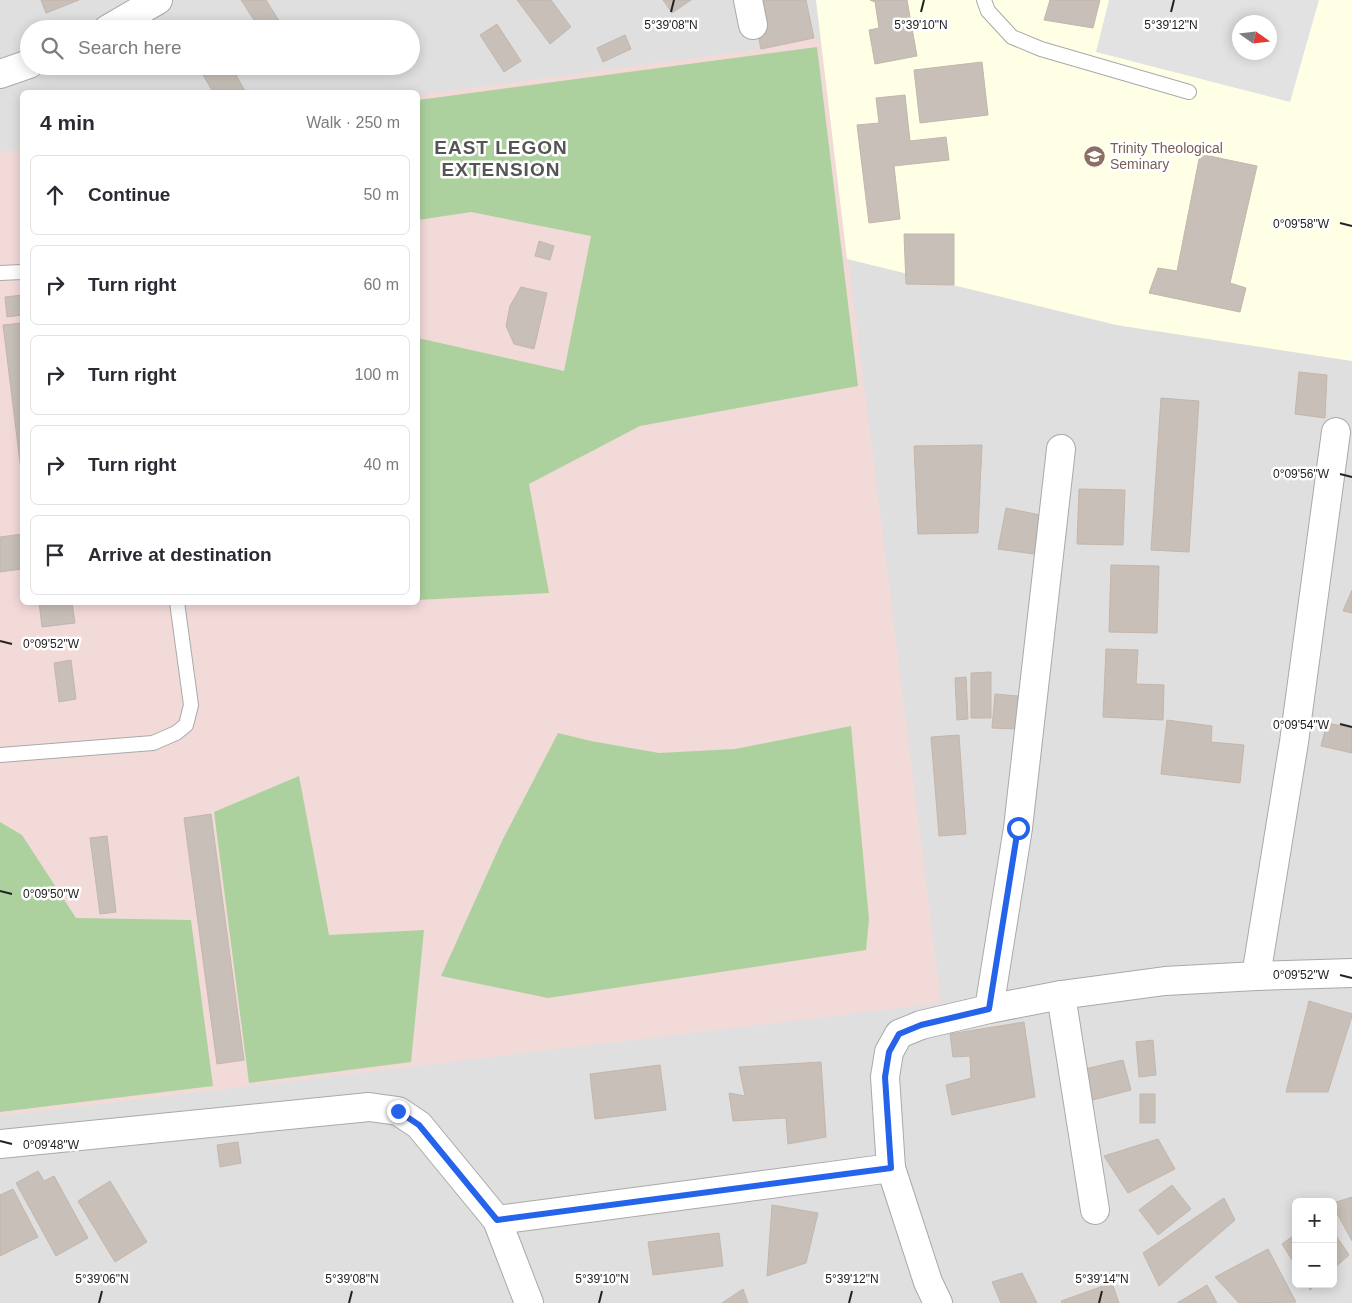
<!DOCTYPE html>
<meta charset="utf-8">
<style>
body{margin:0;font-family:Arial,sans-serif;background:#f2f2f3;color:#2b2b33}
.controls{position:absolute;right:15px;bottom:15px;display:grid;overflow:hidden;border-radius:8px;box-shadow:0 2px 12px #0003}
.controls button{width:45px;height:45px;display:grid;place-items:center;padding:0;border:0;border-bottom:1px solid #e1e1e2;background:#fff;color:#2b2b33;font:25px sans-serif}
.compass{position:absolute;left:1232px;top:15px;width:45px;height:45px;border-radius:50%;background:#fff;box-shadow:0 2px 12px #0003;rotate:104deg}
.stop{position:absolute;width:15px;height:15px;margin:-11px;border:4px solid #2563eb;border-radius:50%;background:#fff}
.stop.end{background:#2563eb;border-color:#fff;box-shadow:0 1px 5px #0008}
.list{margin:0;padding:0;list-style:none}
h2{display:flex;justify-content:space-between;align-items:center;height:65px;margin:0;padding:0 20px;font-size:21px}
h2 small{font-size:16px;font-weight:400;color:#7c7c81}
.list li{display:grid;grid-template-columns:32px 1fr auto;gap:15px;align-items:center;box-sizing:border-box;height:80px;margin:0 10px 10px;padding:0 10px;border:1px solid #e1e1e2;border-radius:8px}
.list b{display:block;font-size:19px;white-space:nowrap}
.list em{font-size:16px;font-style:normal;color:#7c7c81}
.icon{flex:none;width:28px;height:28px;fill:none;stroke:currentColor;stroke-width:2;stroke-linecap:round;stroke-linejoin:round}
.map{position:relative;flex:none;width:1352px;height:1303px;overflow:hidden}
.search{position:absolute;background:#fff;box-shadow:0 2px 12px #0003;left:20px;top:20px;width:400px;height:55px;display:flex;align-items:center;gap:12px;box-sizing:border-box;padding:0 18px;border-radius:28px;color:#7c7c81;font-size:19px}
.panel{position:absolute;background:#fff;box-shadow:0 2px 12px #0003;left:20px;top:90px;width:400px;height:515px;border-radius:8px}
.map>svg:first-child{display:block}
</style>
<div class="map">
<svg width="1352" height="1303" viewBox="0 0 1352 1303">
<rect width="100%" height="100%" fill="#f2efe9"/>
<!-- residential -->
<path fill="#e0dfdf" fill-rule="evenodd" d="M0 0H1352V1303H0ZM1240 22H1270V52H1240ZM29 29H411V66H29ZM22 92H418V602H22ZM1296 1202H1333V1284H1296Z"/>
<!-- commercial -->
<path fill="#f2dad9" d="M814 38 821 41 941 1003 0 1116V152L22 149V602H418V95L761 49Z"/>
<!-- education -->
<path fill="#ffffe5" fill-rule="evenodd" d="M816 0H1352V361L1116 325 847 259ZM1240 22H1270V52H1240Z"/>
<!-- forest -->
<g fill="#add19e">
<path d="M817 47 858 386 640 426 529 484 549 593 418 600V338L564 371 591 236 471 212 418 220V100Z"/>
<path d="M851 726 869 919 866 950 548 998 441 976 502 841 558 733 591 741 659 753 735 749Z"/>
<path d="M299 776 329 935 424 930 411 1062 249 1083 214 812Z"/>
<path d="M0 822 22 835 76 918 191 920 213 1086 0 1112Z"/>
</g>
<!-- parking -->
<path fill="#e2e2e2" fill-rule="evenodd" d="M1109 0H1319L1290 102 1096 52ZM1240 22H1270V52H1240Z"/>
<!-- building -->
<g fill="#c7bfb8" stroke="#c4b6ab">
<path d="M41 0H79L46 13Z"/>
<path d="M241 0H266L281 24 275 29H260Z"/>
<path d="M517 0H551L571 27 550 44Z"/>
<path d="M663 0H691L672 13Z"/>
<path d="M756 0H806L814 38 761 49 756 25Z"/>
<path d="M870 0H907L917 56 875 64 869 30 879 28 875 2Z"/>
<path d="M1050 0H1100L1093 28 1044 20Z"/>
<path d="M497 24 521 61 504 72 480 35Z"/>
<path d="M625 35 631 49 603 62 597 48Z"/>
<path d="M982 62 988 115 920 123 914 70Z"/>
<path d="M202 66H231L245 91 242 92H213L199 68Z"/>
<path d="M905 95 910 141 946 137 949 160 894 166 900 219 869 223 857 125 879 123 876 98Z"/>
<path d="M1200 154 1257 166 1230 283 1246 288 1240 312 1149 293 1158 268 1177 271Z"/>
<path d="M904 234H954V285L906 284Z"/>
<path d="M539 241 554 246 550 260 535 256Z"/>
<path d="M521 287 547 293 534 349 514 344 506 326 510 306Z"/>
<path d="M22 295V315L7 317 5 297Z"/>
<path d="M22 323V478L3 325Z"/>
<path d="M1299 372 1327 375 1325 418 1295 414Z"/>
<path d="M1161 398 1199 401 1189 552 1151 550Z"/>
<path d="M982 445 978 533 918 534 914 446Z"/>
<path d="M1079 489 1125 490 1123 545 1077 544Z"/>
<path d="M1006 508 1040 515 1034 554 998 549Z"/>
<path d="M22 534V569L0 572V537Z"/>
<path d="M1111 565 1159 566 1157 633 1109 632Z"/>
<path d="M1352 590V613L1343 611Z"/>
<path d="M39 602H72L75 623 42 627Z"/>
<path d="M1106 649 1138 650 1136 684 1164 685 1163 720 1103 717Z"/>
<path d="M71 660 76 699 59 702 54 663Z"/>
<path d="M991 672V718H971V673Z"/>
<path d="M966 677 968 719 957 720 955 678Z"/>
<path d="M995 694 1018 696 1016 729 992 728Z"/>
<path d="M1167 720 1212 726 1211 742 1244 745 1240 783 1161 774Z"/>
<path d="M1327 723 1352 728V753L1321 746Z"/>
<path d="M959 735 966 834 939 836 931 737Z"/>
<path d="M211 814 244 1060 217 1064 184 818Z"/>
<path d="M107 836 116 912 100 914 90 838Z"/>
<path d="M1309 1001 1352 1014V1016L1328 1092H1286Z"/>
<path d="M1024 1022 1035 1097 952 1115 946 1085 971 1078 970 1056 953 1057 950 1034Z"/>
<path d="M1153 1040 1156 1075 1139 1077 1136 1042Z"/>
<path d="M1123 1060 1131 1090 1093 1100 1085 1069Z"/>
<path d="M821 1062 826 1137 788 1144 786 1118 733 1121 729 1093 745 1096 739 1067Z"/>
<path d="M660 1065 666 1110 595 1119 590 1074Z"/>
<rect x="1140" y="1094" width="15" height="29"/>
<path d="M1158 1139 1175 1169 1128 1193 1104 1156Z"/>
<path d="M238 1142 241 1163 220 1167 217 1145Z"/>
<path d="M38 1171 44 1181 54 1176 88 1238 56 1256 16 1183Z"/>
<path d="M110 1181 147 1242 115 1262 78 1201Z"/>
<path d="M1172 1185 1191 1209 1158 1235 1139 1210Z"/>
<path d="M13 1189 38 1237 0 1256V1195Z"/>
<path d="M1352 1197V1241L1333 1206V1203Z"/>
<path d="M1224 1198 1235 1220 1159 1286 1143 1253Z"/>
<path d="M772 1205 818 1213 806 1263 767 1276Z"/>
<path d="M1333 1231 1349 1255 1333 1269Z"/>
<path d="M719 1233 723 1266 653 1275 648 1242Z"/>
<path d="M1296 1234V1266L1282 1244Z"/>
<path d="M1268 1249 1296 1302 1239 1303 1215 1277Z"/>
<path d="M1022 1273 1037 1303H1001L992 1282Z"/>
<path d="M1112 1283 1119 1303H1062L1061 1301Z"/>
<path d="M1307 1284H1316L1310 1290Z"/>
<path d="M1207 1285 1217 1303H1177Z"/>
<path d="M743 1289 748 1303H722Z"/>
</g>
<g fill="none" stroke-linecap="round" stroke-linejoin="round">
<defs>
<g id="service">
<path d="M984 0 988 11 1012 37 1041 49 1189 92"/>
<path d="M0 273 22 272"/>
<path d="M0 755 153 743 176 733 186 725 191 705 177 602"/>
</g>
<g id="minor">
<path d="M748 0 753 25"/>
<path d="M108 29 158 0"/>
<path d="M0 74 29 64"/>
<path d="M1256 976 1294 742 1336 432"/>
<path d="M1061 995 1095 1210"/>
<path d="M989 1009 1018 828 1061 449"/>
<path d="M0 1144 369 1107 398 1111 419 1125 497 1220 529 1303"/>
<path d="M497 1220 891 1168"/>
<path d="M938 1303 928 1282 891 1168 885 1077 889 1052 899 1034 921 1025 989 1009 1061 995 1165 981 1256 976 1352 973"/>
</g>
</defs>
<!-- service casing -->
<use href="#service" stroke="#a9a9a9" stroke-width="16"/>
<!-- minor casing -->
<use href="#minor" stroke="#a9a9a9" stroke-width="30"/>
<!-- service -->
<use href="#service" stroke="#fff" stroke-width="14"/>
<!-- minor -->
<use href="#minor" stroke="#fff" stroke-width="28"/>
</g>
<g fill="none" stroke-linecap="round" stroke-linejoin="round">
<!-- route -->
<path stroke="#2563eb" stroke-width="6" d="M398 1111 419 1125 497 1220 891 1168 885 1077 889 1052 899 1034 921 1025 989 1009 1018 828"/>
</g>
<!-- ticks -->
<path fill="none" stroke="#222" stroke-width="2" d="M671 12 674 0M921 12 924 0M1171 12 1174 0M1340 223 1352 226M1340 474 1352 477M0 641 12 644M1340 724 1352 727M0 891 12 894M1340 975 1352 978M0 1141 12 1144M99 1303 102 1291M349 1303 352 1291M599 1303 602 1291M849 1303 852 1291M1099 1303 1102 1291"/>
<!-- icons -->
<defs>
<symbol id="school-disc" viewBox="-11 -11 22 22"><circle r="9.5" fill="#8d6e63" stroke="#fff"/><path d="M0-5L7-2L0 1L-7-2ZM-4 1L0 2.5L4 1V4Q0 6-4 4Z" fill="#fff"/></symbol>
</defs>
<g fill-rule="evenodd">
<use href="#school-disc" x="1082" y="144" width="25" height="25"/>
</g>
<g text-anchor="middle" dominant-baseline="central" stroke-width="5" stroke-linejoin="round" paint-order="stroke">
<!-- education labels -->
<g font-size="14" fill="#785e54" stroke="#fff" text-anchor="start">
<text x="1110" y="148">Trinity Theological<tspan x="1110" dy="16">Seminary</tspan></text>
</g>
<!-- district labels -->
<g font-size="19" font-weight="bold" letter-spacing="1" fill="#555" stroke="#fff">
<text x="501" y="147">EAST LEGON<tspan x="501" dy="22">EXTENSION</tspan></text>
</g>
</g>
<g font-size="12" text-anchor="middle" fill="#222" stroke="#fff" stroke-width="5" stroke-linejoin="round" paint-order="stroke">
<text x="671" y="29">5°39'08"N</text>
<text x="921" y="29">5°39'10"N</text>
<text x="1171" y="29">5°39'12"N</text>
<text x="1301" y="228">0°09'58"W</text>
<text x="1301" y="478">0°09'56"W</text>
<text x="51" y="648">0°09'52"W</text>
<text x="1301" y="729">0°09'54"W</text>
<text x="51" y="898">0°09'50"W</text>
<text x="1301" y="979">0°09'52"W</text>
<text x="51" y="1149">0°09'48"W</text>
<text x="102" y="1283">5°39'06"N</text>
<text x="352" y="1283">5°39'08"N</text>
<text x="602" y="1283">5°39'10"N</text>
<text x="852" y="1283">5°39'12"N</text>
<text x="1102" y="1283">5°39'14"N</text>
</g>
</svg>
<div class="controls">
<button>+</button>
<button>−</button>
</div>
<svg class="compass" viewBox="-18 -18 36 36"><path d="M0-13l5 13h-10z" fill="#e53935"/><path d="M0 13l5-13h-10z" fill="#7c7c81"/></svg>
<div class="stop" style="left:1018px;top:828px"></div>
<div class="stop end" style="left:398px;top:1111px"></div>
<div class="search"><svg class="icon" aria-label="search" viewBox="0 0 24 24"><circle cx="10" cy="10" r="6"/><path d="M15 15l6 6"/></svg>Search here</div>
<section class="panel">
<h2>4 min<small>Walk · 250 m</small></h2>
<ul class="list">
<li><svg class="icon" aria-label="ahead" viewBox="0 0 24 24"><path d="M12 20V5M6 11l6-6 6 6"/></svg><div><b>Continue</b></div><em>50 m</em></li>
<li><svg class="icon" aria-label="right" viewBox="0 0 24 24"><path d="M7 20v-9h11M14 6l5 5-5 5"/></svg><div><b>Turn right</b></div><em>60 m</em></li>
<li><svg class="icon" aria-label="right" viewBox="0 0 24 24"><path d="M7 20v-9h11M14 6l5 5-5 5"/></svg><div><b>Turn right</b></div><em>100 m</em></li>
<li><svg class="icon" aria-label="right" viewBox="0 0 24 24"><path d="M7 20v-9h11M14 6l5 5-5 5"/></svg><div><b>Turn right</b></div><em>40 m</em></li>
<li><svg class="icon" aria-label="arrive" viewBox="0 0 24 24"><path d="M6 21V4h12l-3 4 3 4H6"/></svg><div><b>Arrive at destination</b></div></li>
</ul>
</section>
</div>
